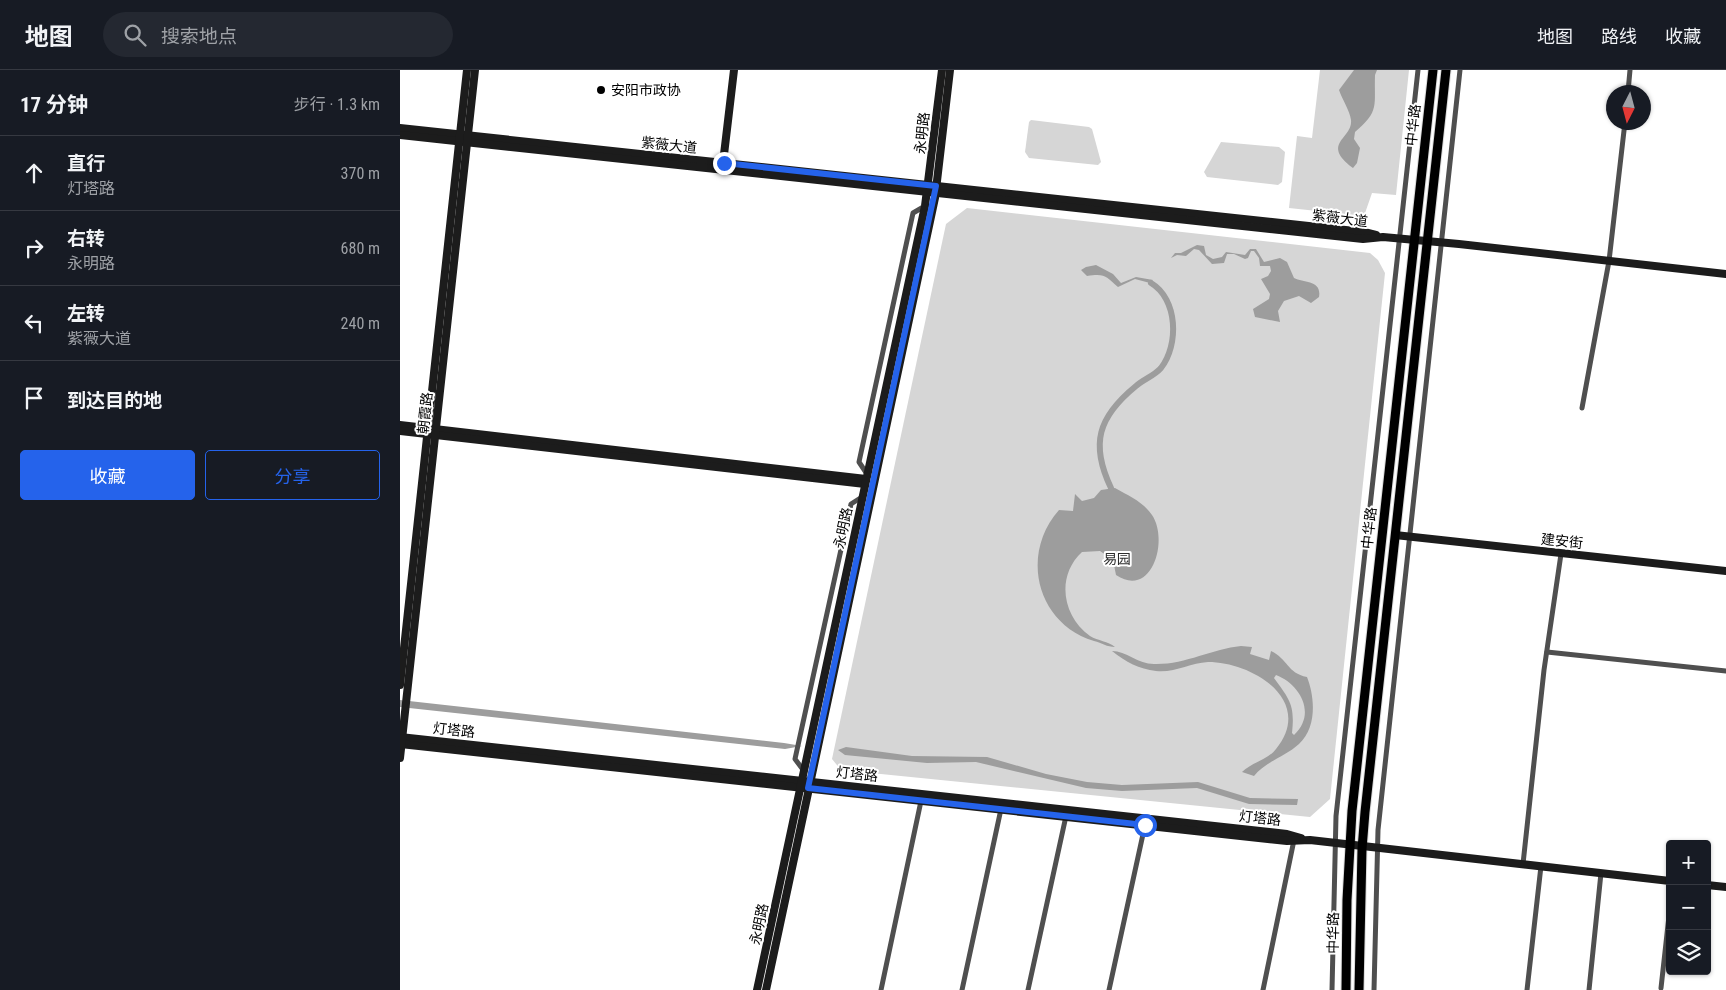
<!DOCTYPE html>
<html lang="zh">
<meta charset="utf-8">
<style>
body{margin:0;font-family:"Roboto Condensed","Noto Sans SC",sans-serif;background:#242831;color:#f1f3f6}
.controls{position:absolute;right:15px;bottom:15px;display:grid;overflow:hidden;border-radius:5px;box-shadow:0 1px 4px #0004}
.controls button{width:45px;height:45px;display:grid;place-items:center;padding:0;border:0;border-bottom:1px solid #363941;background:#171b24;color:#f1f3f6;font:25px sans-serif}
.compass{position:absolute;left:1206px;top:15px;width:45px;height:45px;border-radius:50%;background:#171b24;box-shadow:0 1px 4px #0004;rotate:186deg}
.stop{position:absolute;width:15px;height:15px;margin:-11px;border:4px solid #2563eb;border-radius:50%;background:#fff}
.stop.end{background:#2563eb;border-color:#fff;box-shadow:0 1px 5px #0008}
.list{margin:0;padding:0;list-style:none}
h2{display:flex;justify-content:space-between;align-items:center;height:65px;margin:0;padding:0 20px;font-size:21px}
h2 small{font-size:16px;font-weight:400;color:#9ea1a6}
.list li{display:grid;grid-template-columns:32px 1fr auto;gap:15px;align-items:center;box-sizing:border-box;height:75px;padding:0 20px;border-top:1px solid #363941}
.list b{display:block;font-size:19px;white-space:nowrap}
.list p{margin:0;font-size:16px;white-space:nowrap;color:#9ea1a6}
.list em{font-size:16px;font-style:normal;color:#9ea1a6}
.actions{display:flex;gap:10px;padding:15px 20px}
.actions a{flex:1;padding:11px 0;border:1px solid #2563eb;border-radius:5px;text-align:center;font-size:18px;color:#2563eb}
.actions .main{background:#2563eb;color:#fff}
.icon{flex:none;width:28px;height:28px;fill:none;stroke:currentColor;stroke-width:2;stroke-linecap:round;stroke-linejoin:round}
.map{position:relative;flex:none;width:1326px;height:920px;overflow:hidden}
header{display:flex;align-items:center;gap:30px;box-sizing:border-box;height:70px;padding:0 25px;background:#171b24;border-bottom:1px solid #363941}
header strong{font-size:24px}
nav{display:flex;gap:28px;margin-inline-start:auto;font-size:18px}
.search{width:350px;height:45px;background:#242831;display:flex;align-items:center;gap:12px;box-sizing:border-box;padding:0 18px;border-radius:28px;color:#9ea1a6;font-size:19px}
main{display:flex}
aside{flex:1;background:#171b24}
.map>svg:first-child{display:block}
</style>
<header>
<strong>地图</strong>
<div class="search"><svg class="icon" aria-label="search" viewBox="0 0 24 24"><circle cx="10" cy="10" r="6"/><path d="M15 15l6 6"/></svg>搜索地点</div>
<nav><a>地图</a><a>路线</a><a>收藏</a></nav>
</header>
<main>
<aside>
<h2>17 分钟<small>步行 · 1.3 km</small></h2>
<ul class="list">
<li><svg class="icon" aria-label="ahead" viewBox="0 0 24 24"><path d="M12 20V5M6 11l6-6 6 6"/></svg><div><b>直行</b><p>灯塔路</p></div><em>370 m</em></li>
<li><svg class="icon" aria-label="right" viewBox="0 0 24 24"><path d="M7 20v-9h11M14 6l5 5-5 5"/></svg><div><b>右转</b><p>永明路</p></div><em>680 m</em></li>
<li><svg class="icon" aria-label="left" viewBox="0 0 24 24"><path d="M17 20v-9H6M10 6l-5 5 5 5"/></svg><div><b>左转</b><p>紫薇大道</p></div><em>240 m</em></li>
<li><svg class="icon" aria-label="arrive" viewBox="0 0 24 24"><path d="M6 21V4h12l-3 4 3 4H6"/></svg><div><b>到达目的地</b></div></li>
</ul>
<div class="actions"><a class="main">收藏</a><a>分享</a></div>
</aside>
<div class="map">
<svg width="1326" height="920" viewBox="0 0 1326 920">
<rect width="100%" height="100%" fill="#fff"/>
<!-- green -->
<g fill="#d6d6d6">
<path d="M920 0H1009L996 125 972 123 964 146 889 138 897 66 912 68Z"/>
<path d="M631 50 689 57 692 59 701 92 698 95 629 88 625 82 629 52Z"/>
<path d="M821 72 879 77 885 82 882 112 878 115 807 107 804 102Z"/>
<path d="M567 138 970 183 978 190 985 203 930 729 910 747 441 700 432 689 546 154Z"/>
</g>
<!-- water -->
<g fill="#9d9d9d" fill-rule="evenodd">
<path d="M954 0H977L975 5C974 36 980 41 955 62L954 69 960 78 957 93 953 98C920 73 953 69 951 50 950 41 942 29 939 20Z"/>
<path d="M797 175 804 176 806 185 813 189 822 187 826 182 845 185 850 179H856L864 192 880 188 887 192 894 208C904 213 922 210 919 227L911 233 899 226 884 231 878 241 880 252 855 247 853 239 869 229 870 224 861 209 868 206 871 201 870 196H860L859 188 854 181H851L848 188 845 189 834 184H827L824 193 812 194 799 180 794 179 786 186 777 185 771 188 775 183H781Z"/>
<path d="M696 195 713 204 721 213 736 207 753 210 750 213 735 209 718 217C706 207 706 203 687 206L681 200 686 197Z"/>
<path d="M715 418C729 426 742 431 752 445 769 470 752 529 716 505L713 490 700 481 682 482C656 506 662 546 690 566 698 571 708 571 715 577 707 577 702 573 694 571 636 553 620 484 659 440L673 441 675 424 682 431 694 428 701 420Z"/>
<path d="M841 576 852 577 850 584 869 590 871 581C888 589 887 603 907 607 915 627 917 658 899 674 885 687 866 691 854 706L842 702C852 692 868 690 876 679 915 631 853 592 808 592 790 593 775 603 756 601 739 599 726 592 712 581 726 581 738 594 754 594 784 595 812 579 841 576ZM876 605C900 614 917 644 894 665L892 663C895 635 890 630 874 608Z"/>
<path d="M0 630 384 673 402 676 385 679 0 637Z"/>
<path d="M446 677 512 686 587 687 646 704 687 712 722 715 798 712 850 728 898 729 897 735 849 734 797 718 722 721 686 718 576 692 527 693 445 685 438 680Z"/>
</g>
<g fill="none" stroke-linecap="round" stroke-linejoin="round">
<!-- canal -->
<path stroke="#9d9d9d" stroke-width="6" d="M711 418C690 374 698 347 736 316 744 309 754 306 761 298 779 275 778 229 751 213"/>
<defs>
<g id="highway">
<path d="M946 920 947 830 952 741 1033 0"/>
<path d="M959 920 962 779 965 742 1046 0"/>
</g>
</defs>
<!-- highway casing -->
<use href="#highway" stroke="#dbdbdb" stroke-width="11"/>
<!-- street -->
<g stroke="#4f4f4f" stroke-width="5">
<path d="M1228 22 1230 0"/>
<path d="M1182 338 1209 191 1225 52"/>
<path d="M467 404 459 392 513 143 525 136"/>
<path d="M1147 582 1326 601"/>
<path d="M404 701 395 689 451 434 462 427"/>
<path d="M1123 794 1144 600 1161 484"/>
<path d="M1261 918 1270 837"/>
<path d="M481 920 521 731"/>
<path d="M562 920 601 739"/>
<path d="M628 920 666 746"/>
<path d="M709 920 745 755"/>
<path d="M863 920 894 770"/>
<path d="M932 920 936 746 1018 0"/>
<path d="M974 920 978 760 1060 0"/>
<path d="M1127 920 1141 796"/>
<path d="M1189 920 1201 803"/>
</g>
<!-- secondary -->
<g stroke="#1c1c1c" stroke-width="8">
<path d="M0 58 964 162 976 165"/>
<path d="M0 65 963 169 983 167 1059 174 1326 204"/>
<path d="M323 93 334 0"/>
<path d="M0 355 466 409"/>
<path d="M0 361 465 414"/>
<path d="M995 465 1326 501"/>
<path d="M0 615 67 0"/>
<path d="M0 667 887 764 901 768"/>
<path d="M0 674 887 771 910 770 1270 811"/>
<path d="M0 688 75 0"/>
<path d="M1307 815 1326 817"/>
<path d="M357 920 525 136 542 0"/>
<path d="M366 920 535 128 550 0"/>
</g>
<!-- highway -->
<use href="#highway" stroke="#000" stroke-width="9"/>
</g>
<g fill="none" stroke-linecap="round" stroke-linejoin="round">
<!-- route -->
<path stroke="#2563eb" stroke-width="6" d="M324 93 536 116 408 718 745 755"/>
</g>
<!-- markers -->
<circle fill="#000" stroke="#fff" stroke-width="2" cx="201" cy="20" r="5"/>
<g text-anchor="middle" dominant-baseline="central" stroke-width="4" stroke-linejoin="round" paint-order="stroke">
<!-- poi labels -->
<g font-size="14" fill="#000" stroke="#fff" text-anchor="start">
<text x="211" y="20">安阳市政协</text>
</g>
<!-- street labels -->
<g font-size="14" fill="#000" stroke="#fff">
<text transform="translate(1013 55) rotate(-84)">中华路</text>
<text transform="translate(522 63) rotate(-84)">永明路</text>
<text transform="translate(269 75) rotate(6)">紫薇大道</text>
<text transform="translate(940 148) rotate(7)">紫薇大道</text>
<text transform="translate(25 343) rotate(-84)">朝霞路</text>
<text transform="translate(443 458) rotate(-78)">永明路</text>
<text transform="translate(969 458) rotate(-84)">中华路</text>
<text transform="translate(1162 471) rotate(6)">建安街</text>
<text transform="translate(54 660) rotate(6)">灯塔路</text>
<text transform="translate(457 704) rotate(6)">灯塔路</text>
<text transform="translate(860 748) rotate(6)">灯塔路</text>
<text transform="translate(359 854) rotate(-78)">永明路</text>
<text transform="translate(933 863) rotate(-89)">中华路</text>
</g>
<!-- park labels -->
<g font-size="14" fill="#2d2d2d" stroke="#fff">
<text x="717" y="489">易园</text>
</g>
</g>
</svg>
<div class="controls">
<button>+</button>
<button>−</button>
<button><svg class="icon" aria-label="layers" viewBox="0 0 24 24"><path d="M12 4l9 5-9 5-9-5zM3 14l9 5 9-5"/></svg></button>
</div>
<svg class="compass" viewBox="-18 -18 36 36"><path d="M0-13l5 13h-10z" fill="#e53935"/><path d="M0 13l5-13h-10z" fill="#9ea1a6"/></svg>
<div class="stop" style="left:745px;top:755px"></div>
<div class="stop end" style="left:324px;top:93px"></div>
</div>
</main>
